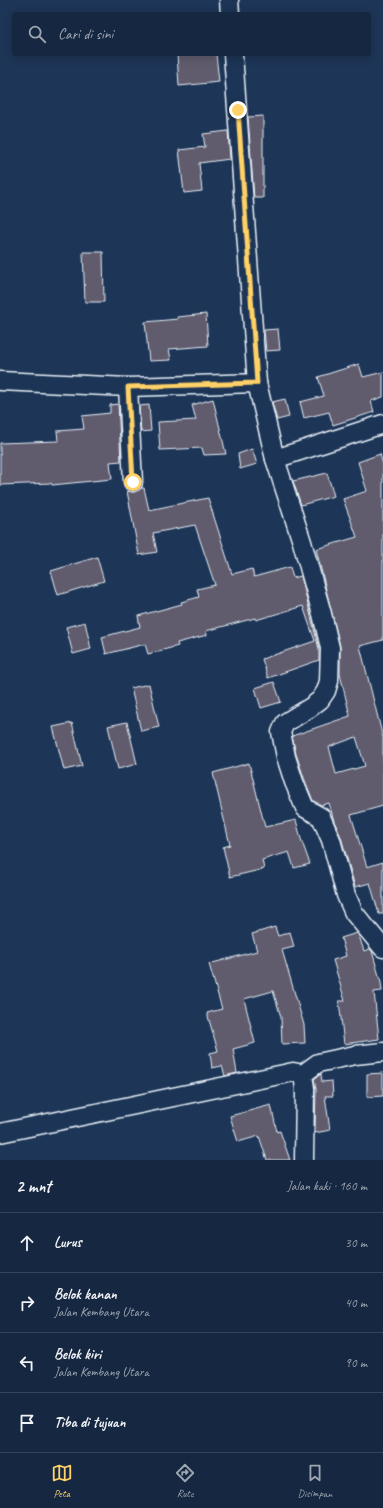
<!DOCTYPE html>
<html lang="id">
<meta charset="utf-8">
<style>
body{margin:0;font-family:Caveat,sans-serif;background:#23344c;color:#f1f3f6}
.stop{position:absolute;width:12px;height:12px;margin:-9px;border:3px solid #ffd166;border-radius:50%;background:#fff}
.stop.end{background:#ffd166;border-color:#fff;box-shadow:0 1px 4px #0008}
.list{margin:0;padding:0;list-style:none}
h2{display:flex;justify-content:space-between;align-items:center;height:52px;margin:0;padding:0 16px;font-size:17px}
h2 small{font-size:13px;font-weight:400;color:#9ea6b1}
.list li{display:grid;grid-template-columns:26px 1fr auto;gap:12px;align-items:center;box-sizing:border-box;height:60px;padding:0 16px;border-top:1px solid #35445a}
.list b{display:block;font-size:15px;white-space:nowrap}
.list p{margin:0;font-size:13px;white-space:nowrap;color:#9ea6b1}
.list em{font-size:13px;font-style:normal;color:#9ea6b1}
.icon{flex:none;width:22px;height:22px;fill:none;stroke:currentColor;stroke-width:2;stroke-linecap:round;stroke-linejoin:round}
.map{position:relative;flex:none;width:383px;height:1160px;overflow:hidden}
.search{position:absolute;background:#162841;box-shadow:0 2px 10px #0003;left:12px;right:12px;top:12px;height:44px;display:flex;align-items:center;gap:10px;box-sizing:border-box;padding:0 14px;border-radius:4px;color:#9ea6b1;font-size:15px}
.sheet{height:292px;background:#162841}
nav{display:flex;justify-content:space-around;align-items:center;box-sizing:border-box;height:56px;border-top:1px solid #35445a;background:#162841;font-size:11px;color:#9ea6b1}
nav a{display:grid;justify-items:center;gap:2px}
nav .on{color:#ffd166}
.map>svg:first-child{display:block}
</style>
<div class="map">
<svg width="383" height="1160" viewBox="0 0 383 1160">
<rect width="100%" height="100%" fill="#1d3557"/>
<filter id="ink" filterUnits="userSpaceOnUse"><feTurbulence type="fractalNoise" baseFrequency=".025" numOctaves="2"/><feDisplacementMap in="SourceGraphic" scale="8" xChannelSelector="R" yChannelSelector="G"/><feConvolveMatrix kernelMatrix="1 2 1 2 8 2 1 2 1" color-interpolation-filters="sRGB"/></filter>
<g filter="url(#ink)">
<!-- building -->
<g fill="#605b6e" stroke="#e8f1f8" fill-rule="evenodd">
<path d="M177 54H216L219 82 179 86Z"/>
<path d="M263 116V198H254L248 117Z"/>
<path d="M228 131 230 159 199 163 202 191 184 193 179 150 205 147 203 134Z"/>
<path d="M83 252H103L104 302H85Z"/>
<path d="M206 314 208 346 169 349 171 360 149 361 145 322 178 319 177 317Z"/>
<path d="M278 329 280 350 266 351 264 330Z"/>
<path d="M359 364 363 377 383 372V397L371 401 374 412 333 425 329 412 304 418 300 402 324 396 318 377Z"/>
<path d="M213 399 226 454 204 455 202 448 160 450 158 422 196 420 192 405Z"/>
<path d="M285 399 289 417 277 420 272 402Z"/>
<path d="M118 404 121 461 110 462 112 479 52 485 51 483 0 485V443L58 441 57 431 84 429 82 416 110 413V405Z"/>
<path d="M149 405 151 431 141 432 139 406Z"/>
<path d="M252 449 257 464 240 469 238 454Z"/>
<path d="M380 454 383 465V640L360 646 383 738V806L351 815 367 867 383 862V914H379L370 883 355 887 341 837 334 821 329 803 321 805 313 801 304 778 296 754 292 736 350 716 340 674V646L316 549 357 537 343 499 367 491 358 462ZM356 737 365 766 336 774 329 747Z"/>
<path d="M327 473 334 496 301 505 293 481Z"/>
<path d="M141 488H144L149 510 208 498 232 574 252 569 254 577 290 567 293 578 301 576 319 649V660L268 678 262 659 315 641 303 606 256 620 255 618 206 631 207 635 177 643 178 646 148 654 145 644 106 654 102 637 140 627 138 616 182 604 181 602 199 597 197 589 215 585 195 525 153 533 157 552 139 555 127 491 134 492Z"/>
<path d="M97 557 104 581 58 595 51 571Z"/>
<path d="M85 622 91 649 73 654 66 627Z"/>
<path d="M274 682 281 702 261 708 255 688Z"/>
<path d="M149 684 159 727 141 731 131 688Z"/>
<path d="M127 722 137 764 118 769 108 726Z"/>
<path d="M72 723 82 766 64 770 53 727Z"/>
<path d="M249 763 265 827 296 820 301 839 310 864 294 868 289 852 262 860 264 869 230 877 223 847 230 845 213 773Z"/>
<path d="M275 927 278 936 290 932 294 947 282 950 304 1025 305 1043 282 1044 281 1017 273 991 244 999 255 1043 233 1049 237 1073 225 1076 222 1066 212 1068 210 1053 218 1051 207 1013 222 1009 209 964 257 951 252 934Z"/>
<path d="M357 933 359 936 364 951 370 949 372 951 379 976H380L382 991 374 992 379 1039 344 1044 339 1001H345L333 960 346 956 341 938Z"/>
<path d="M383 1073V1096L367 1097V1074Z"/>
<path d="M321 1074 322 1082 332 1081 333 1096H325L330 1130 315 1133 316 1089 314 1079Z"/>
<path d="M271 1105 277 1132 280 1131 290 1160H267L259 1136 238 1142 230 1116Z"/>
</g>
<g fill="none" stroke-linecap="round" stroke-linejoin="round">
<defs>
<g id="street">
<path d="M229 0 230 14"/>
<path d="M0 381 128 387 257 383 233 54"/>
<path d="M257 383 275 459 383 424"/>
<path d="M128 387 133 482"/>
<path d="M275 459 302 542 322 614 330 648 329 681 326 691 320 700 311 707 285 723 281 732 286 757 294 782 305 808 321 817 331 840 346 895 354 913 383 948"/>
<path d="M303 1074 305 1089 304 1160"/>
<path d="M0 1133 284 1074 293 1072 303 1074 318 1063 355 1055 383 1052"/>
</g>
</defs>
<!-- street casing -->
<use href="#street" stroke="#e8f1f8" stroke-width="21"/>
<!-- street -->
<use href="#street" stroke="#1d3557" stroke-width="18"/>
</g>
</g>
<g fill="none" stroke-linecap="round" stroke-linejoin="round" filter="url(#ink)">
<!-- route -->
<path stroke="#ffd166" stroke-width="5" d="M133 482 128 387 257 383 238 110"/>
</g>
</svg>
<div class="stop" style="left:133px;top:482px"></div>
<div class="stop end" style="left:238px;top:110px"></div>
<div class="search"><svg class="icon" aria-label="search" viewBox="0 0 24 24"><circle cx="10" cy="10" r="6"/><path d="M15 15l6 6"/></svg>Cari di sini</div>
</div>
<section class="sheet">
<h2>2 mnt<small>Jalan kaki · 160 m</small></h2>
<ul class="list">
<li><svg class="icon" aria-label="ahead" viewBox="0 0 24 24"><path d="M12 20V5M6 11l6-6 6 6"/></svg><div><b>Lurus</b></div><em>30 m</em></li>
<li><svg class="icon" aria-label="right" viewBox="0 0 24 24"><path d="M7 20v-9h11M14 6l5 5-5 5"/></svg><div><b>Belok kanan</b><p>Jalan Kembang Utara</p></div><em>40 m</em></li>
<li><svg class="icon" aria-label="left" viewBox="0 0 24 24"><path d="M17 20v-9H6M10 6l-5 5 5 5"/></svg><div><b>Belok kiri</b><p>Jalan Kembang Utara</p></div><em>90 m</em></li>
<li><svg class="icon" aria-label="arrive" viewBox="0 0 24 24"><path d="M6 21V4h12l-3 4 3 4H6"/></svg><div><b>Tiba di tujuan</b></div></li>
</ul>
</section>
<nav>
<a class="on"><svg class="icon" aria-label="map" viewBox="0 0 24 24"><path d="M3 6l6-2 6 2 6-2v14l-6 2-6-2-6 2zM9 4v14M15 6v14"/></svg>Peta</a>
<a><svg class="icon" aria-label="directions" viewBox="0 0 24 24"><path d="M12 3l9 9-9 9-9-9zM9 14v-3h6M13 9l2 2-2 2"/></svg>Rute</a>
<a><svg class="icon" aria-label="saved" viewBox="0 0 24 24"><path d="M7 4h10v16l-5-4-5 4z"/></svg>Disimpan</a>
</nav>
